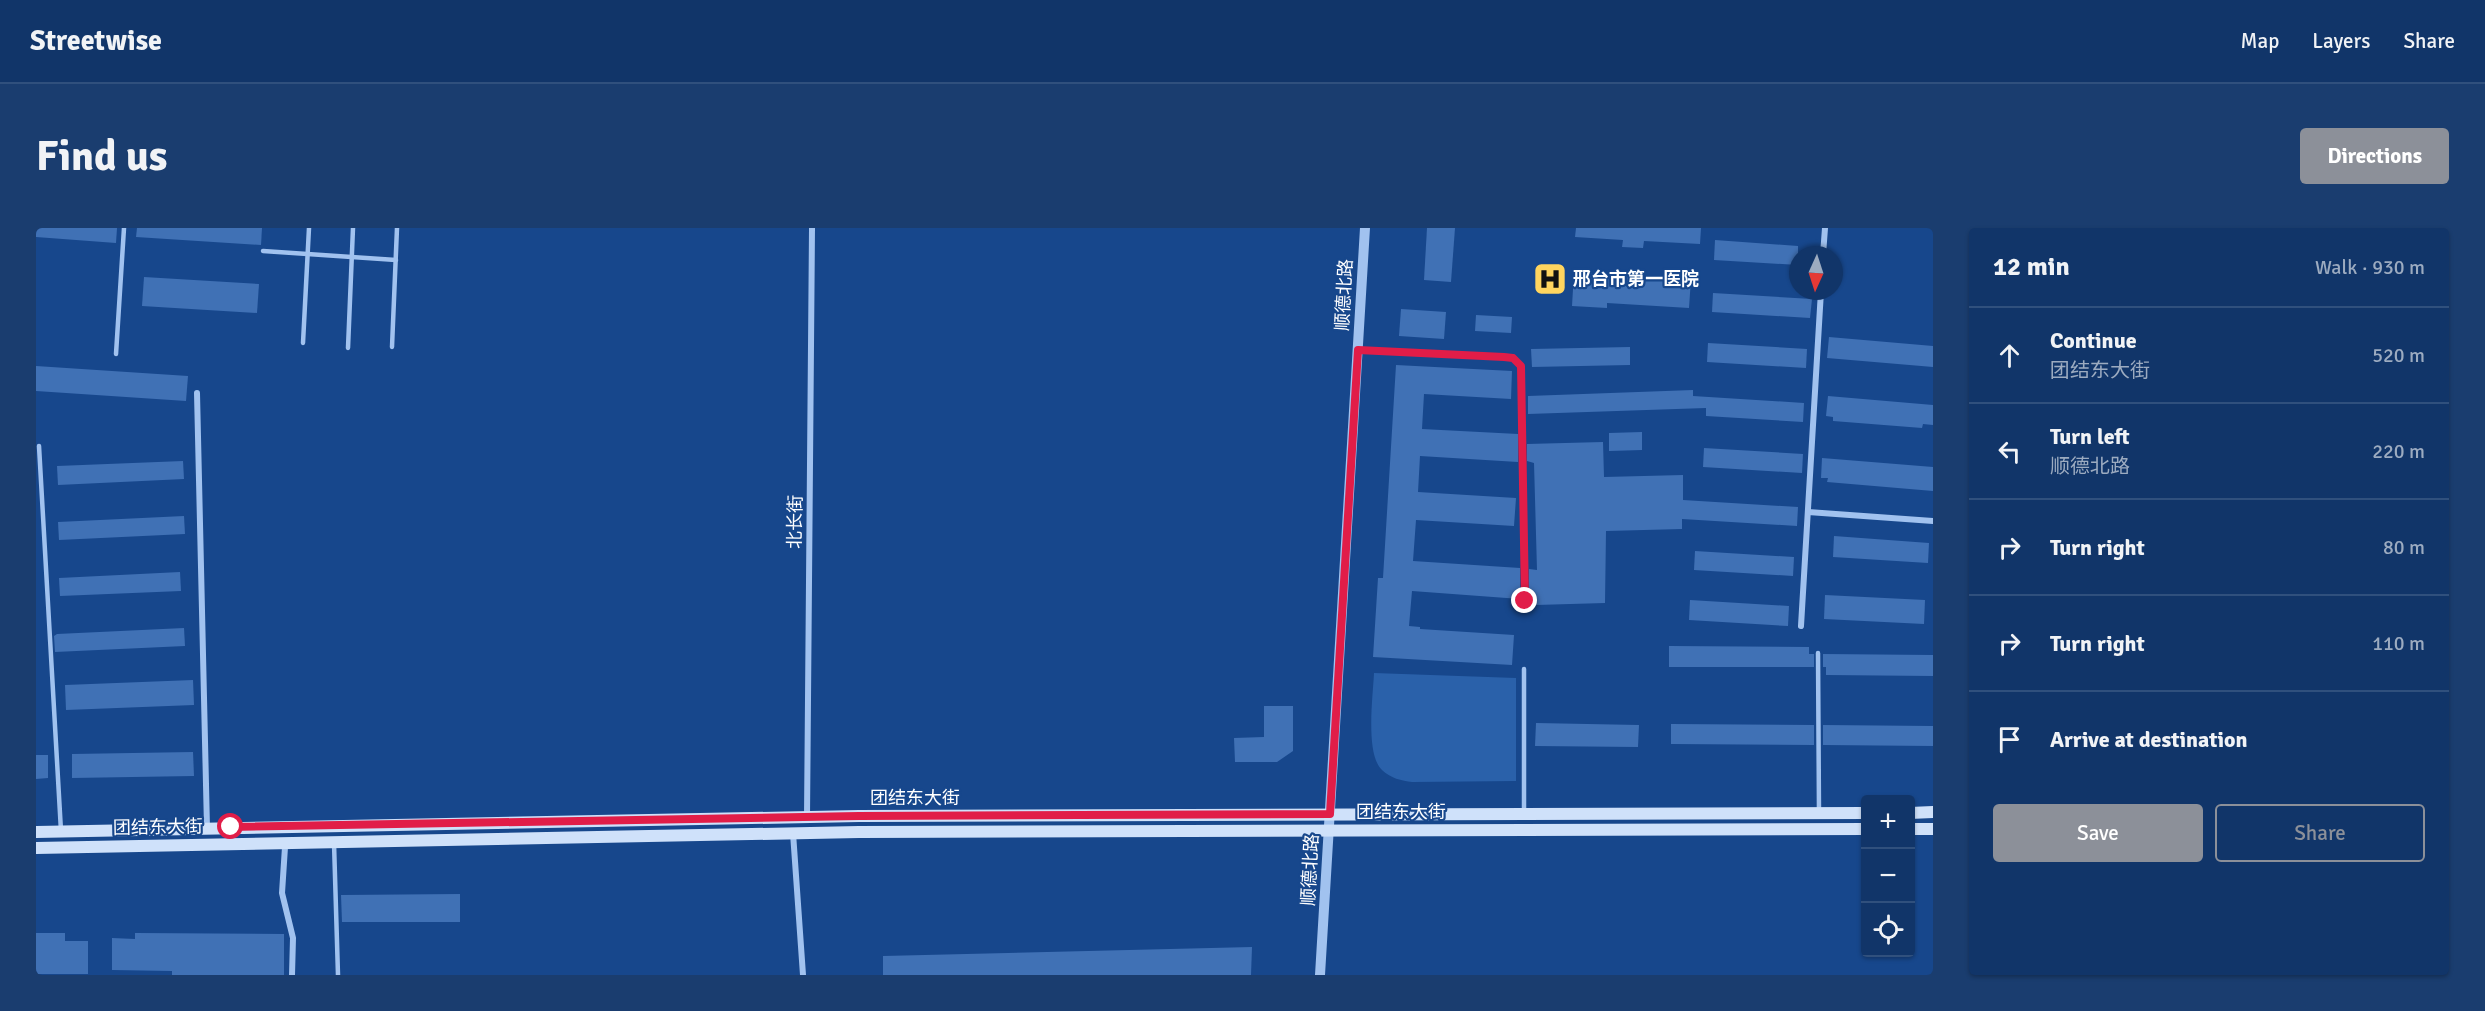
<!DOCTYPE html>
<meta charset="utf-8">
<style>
body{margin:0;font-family:Signika,"Noto Sans SC",sans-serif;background:#1a3d6f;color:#f1f3f6}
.controls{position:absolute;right:18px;bottom:18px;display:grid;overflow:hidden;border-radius:6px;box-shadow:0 2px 4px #0004}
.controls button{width:54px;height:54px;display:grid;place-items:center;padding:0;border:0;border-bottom:2px solid #30507d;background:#113569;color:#f1f3f6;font:30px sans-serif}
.compass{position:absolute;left:1753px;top:18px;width:54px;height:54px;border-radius:50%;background:#113569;box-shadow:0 2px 4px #0004;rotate:183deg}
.stop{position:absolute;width:18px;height:18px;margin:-14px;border:4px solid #e11d48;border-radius:50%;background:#fff}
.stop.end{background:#e11d48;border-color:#fff;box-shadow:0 2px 6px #0008}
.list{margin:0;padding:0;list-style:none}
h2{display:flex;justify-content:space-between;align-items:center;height:78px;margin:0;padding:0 24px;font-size:26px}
h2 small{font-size:20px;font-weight:400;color:#9cabc0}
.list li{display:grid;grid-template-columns:39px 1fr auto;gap:18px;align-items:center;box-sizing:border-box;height:96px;padding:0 24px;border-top:2px solid #30507d}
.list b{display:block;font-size:22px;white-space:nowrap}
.list p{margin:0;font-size:20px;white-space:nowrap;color:#9cabc0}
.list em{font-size:20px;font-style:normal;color:#9cabc0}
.actions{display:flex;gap:12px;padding:18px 24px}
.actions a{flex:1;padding:14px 0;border:2px solid #8c9099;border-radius:6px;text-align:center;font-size:21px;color:#8c9099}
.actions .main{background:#8c9099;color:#fff}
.icon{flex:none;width:33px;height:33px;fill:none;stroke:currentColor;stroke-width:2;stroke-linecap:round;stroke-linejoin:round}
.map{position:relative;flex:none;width:1897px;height:747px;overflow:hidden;border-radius:6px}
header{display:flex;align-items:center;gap:36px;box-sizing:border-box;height:84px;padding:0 30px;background:#113569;border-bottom:2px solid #30507d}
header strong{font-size:28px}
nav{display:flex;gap:33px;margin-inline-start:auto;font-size:21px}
.intro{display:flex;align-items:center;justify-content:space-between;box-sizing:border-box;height:144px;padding:0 36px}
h1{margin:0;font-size:42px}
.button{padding:15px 27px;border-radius:6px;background:#8c9099;color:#fff;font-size:21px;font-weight:700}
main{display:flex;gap:36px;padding:0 36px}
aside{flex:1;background:#113569;border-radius:6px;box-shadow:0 2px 4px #0004}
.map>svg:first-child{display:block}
</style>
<header>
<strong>Streetwise</strong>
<nav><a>Map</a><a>Layers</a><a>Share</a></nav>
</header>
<div class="intro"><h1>Find us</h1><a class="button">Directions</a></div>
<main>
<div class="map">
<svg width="1897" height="747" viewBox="0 0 1897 747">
<rect width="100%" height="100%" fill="#17478c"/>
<!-- green -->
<path fill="#2a61aa" d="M1338 445 1480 450V553L1376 554C1366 553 1354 550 1346 542 1329 526 1337 468 1338 445Z"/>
<!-- building -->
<g fill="#4071b5">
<path d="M0 0H81L80 15 0 9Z"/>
<path d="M101 0H226L225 17 100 9Z"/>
<path d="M1391 0H1419L1415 54 1388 52Z"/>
<path d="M1540 0H1665L1664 16 1608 13 1607 20 1586 19 1587 12 1539 9Z"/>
<path d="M1679 12 1762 18V37L1678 32Z"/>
<path d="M1538 44 1655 51 1653 80 1571 75V80L1536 78Z"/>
<path d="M108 49 223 56 221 85 106 78Z"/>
<path d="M1677 65 1776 71 1774 90 1676 84Z"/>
<path d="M1365 81 1410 84 1408 111 1363 108Z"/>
<path d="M1440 87 1476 89 1475 105 1439 103Z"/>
<path d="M1793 109 1897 118V139L1791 130Z"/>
<path d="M1672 115 1771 121 1770 140 1671 134Z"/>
<path d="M1594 119V137L1496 139 1495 121Z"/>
<path d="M1360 137 1476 143 1475 171 1388 166 1386 201 1482 206V234L1384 228 1382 264 1480 270 1478 298 1380 292 1377 333 1484 340V371L1376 363 1373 398 1384 399V401L1478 407 1476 437 1337 429 1342 350H1347Z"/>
<path d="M0 138 152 148 150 173 0 163Z"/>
<path d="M1657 162V168L1768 175 1767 194 1670 188V180L1492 186V168Z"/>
<path d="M1792 168 1897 177V197L1887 196 1886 200 1797 193V189L1790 188Z"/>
<path d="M1606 204V222L1573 223V205Z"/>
<path d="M1567 214 1568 249 1647 247V272L1762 279 1761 298 1646 291V301L1570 303 1569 375 1500 377V372L1493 371V341L1501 342 1498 235 1491 233V216Z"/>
<path d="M1668 220 1767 226 1766 245 1667 239Z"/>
<path d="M1786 230 1897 239V263L1791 254 1792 250H1785Z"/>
<path d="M147 233 148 251 22 257 21 238Z"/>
<path d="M148 288 149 306 23 312 22 294Z"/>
<path d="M1798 308 1893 315 1892 335 1797 329Z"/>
<path d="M1659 323 1758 329 1757 348 1658 342Z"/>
<path d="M144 344 145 363 24 368 23 350Z"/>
<path d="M1789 367 1889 372 1888 396 1788 391Z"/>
<path d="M1654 372 1753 378 1752 398 1653 392Z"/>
<path d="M148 400 149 418 19 424 18 408 21 406Z"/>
<path d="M1633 418 1773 419V426H1778V439H1633Z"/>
<path d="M1787 426 1897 427V448L1790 447V439H1787Z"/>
<path d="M157 452 158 477 30 482 29 457Z"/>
<path d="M1228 478H1257V523L1241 534H1199L1198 510 1228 509Z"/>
<path d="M1500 495 1603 497 1602 519 1499 518Z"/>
<path d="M1635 496 1778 497V517L1635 516Z"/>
<path d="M1787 497 1897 498V518L1787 517Z"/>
<path d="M157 524 158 548 36 550V526Z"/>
<path d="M0 527H12V550L0 551Z"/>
<path d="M424 666V694H306L305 667Z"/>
<path d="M0 705H29V713H52V746H0Z"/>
<path d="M99 705 248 706V747H136V743L76 742V710L99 711Z"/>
<path d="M1216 719 1215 747H847V728Z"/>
</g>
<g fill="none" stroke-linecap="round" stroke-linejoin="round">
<!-- service -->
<g stroke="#a1c2ef" stroke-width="4.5">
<path d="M227 23 360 32"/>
<path d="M267 115 273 0"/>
<path d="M356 119 361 0"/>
<path d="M312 120 317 0"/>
<path d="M1322 122 1468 129 1477 131 1485 138 1489 373"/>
<path d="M80 126 88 0"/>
<path d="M3 218 25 603"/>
<path d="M1782 425 1783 585"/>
<path d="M1488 586V441"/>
<path d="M298 615 302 747"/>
</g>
<!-- minor -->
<g stroke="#a1c2ef" stroke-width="6">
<path d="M1787 27 1789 0"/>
<path d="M161 165 171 600"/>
<path d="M1772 284 1897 293"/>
<path d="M1765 398 1785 63"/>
<path d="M771 589 776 0"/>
<path d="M757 605 767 747"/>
<path d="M249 619 246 665 257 710 256 747"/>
</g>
<!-- tertiary -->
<path stroke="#a1c2ef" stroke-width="10" d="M1284 747 1329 0"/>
<!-- secondary -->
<g stroke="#cfe1fa" stroke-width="12">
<path d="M1874 585 1897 584"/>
<path d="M1874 601H1897"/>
<path d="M0 604 823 588 1830 585"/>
<path d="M0 620 823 604 1830 601"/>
</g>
</g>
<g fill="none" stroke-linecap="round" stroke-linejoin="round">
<!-- route -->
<path stroke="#e11d48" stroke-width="8" d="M195 599 823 588 1294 586 1322 122 1468 129 1477 130 1485 138 1489 373"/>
</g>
<!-- icons -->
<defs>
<symbol id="hospital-square" viewBox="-11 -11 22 22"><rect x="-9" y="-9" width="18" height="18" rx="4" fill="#ffd55f" stroke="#17478c"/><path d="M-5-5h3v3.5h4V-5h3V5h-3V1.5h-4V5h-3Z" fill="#111"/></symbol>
</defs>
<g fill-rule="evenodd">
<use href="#hospital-square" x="1495" y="32" width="38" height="38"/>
</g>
<g text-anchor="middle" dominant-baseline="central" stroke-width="4.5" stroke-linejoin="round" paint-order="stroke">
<!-- poi labels -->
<g font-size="18" font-weight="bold" fill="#fff" stroke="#17478c" text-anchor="start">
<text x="1537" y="51">邢台市第一医院</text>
</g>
<!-- street labels -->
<g font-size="18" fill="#fff" stroke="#17478c">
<text transform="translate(1308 67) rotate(-87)">顺德北路</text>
<text transform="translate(759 294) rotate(-89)">北长街</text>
<text x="879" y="570">团结东大街</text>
<text x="1365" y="584">团结东大街</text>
<text transform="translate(122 599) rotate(-1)">团结东大街</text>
<text transform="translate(1274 642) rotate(-87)">顺德北路</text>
</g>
</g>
</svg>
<div class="controls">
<button>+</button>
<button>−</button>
<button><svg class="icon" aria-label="locate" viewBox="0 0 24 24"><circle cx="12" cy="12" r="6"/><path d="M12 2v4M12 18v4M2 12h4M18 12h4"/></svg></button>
</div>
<svg class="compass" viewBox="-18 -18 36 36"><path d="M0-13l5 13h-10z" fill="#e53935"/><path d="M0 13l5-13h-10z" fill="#9cabc0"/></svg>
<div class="stop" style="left:195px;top:599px"></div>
<div class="stop end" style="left:1489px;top:373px"></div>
</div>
<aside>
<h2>12 min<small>Walk · 930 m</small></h2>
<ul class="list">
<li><svg class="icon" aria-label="ahead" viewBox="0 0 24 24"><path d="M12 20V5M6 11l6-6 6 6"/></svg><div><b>Continue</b><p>团结东大街</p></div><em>520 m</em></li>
<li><svg class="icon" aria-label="left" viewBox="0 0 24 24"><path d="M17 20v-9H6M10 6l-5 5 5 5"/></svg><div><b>Turn left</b><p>顺德北路</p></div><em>220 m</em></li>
<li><svg class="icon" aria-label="right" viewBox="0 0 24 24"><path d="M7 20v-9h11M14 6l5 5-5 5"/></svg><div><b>Turn right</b></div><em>80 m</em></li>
<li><svg class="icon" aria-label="right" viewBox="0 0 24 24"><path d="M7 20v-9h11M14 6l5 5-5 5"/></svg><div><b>Turn right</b></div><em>110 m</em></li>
<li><svg class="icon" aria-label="arrive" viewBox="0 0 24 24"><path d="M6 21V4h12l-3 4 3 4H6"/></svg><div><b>Arrive at destination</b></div></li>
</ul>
<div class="actions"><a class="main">Save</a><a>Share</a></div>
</aside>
</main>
